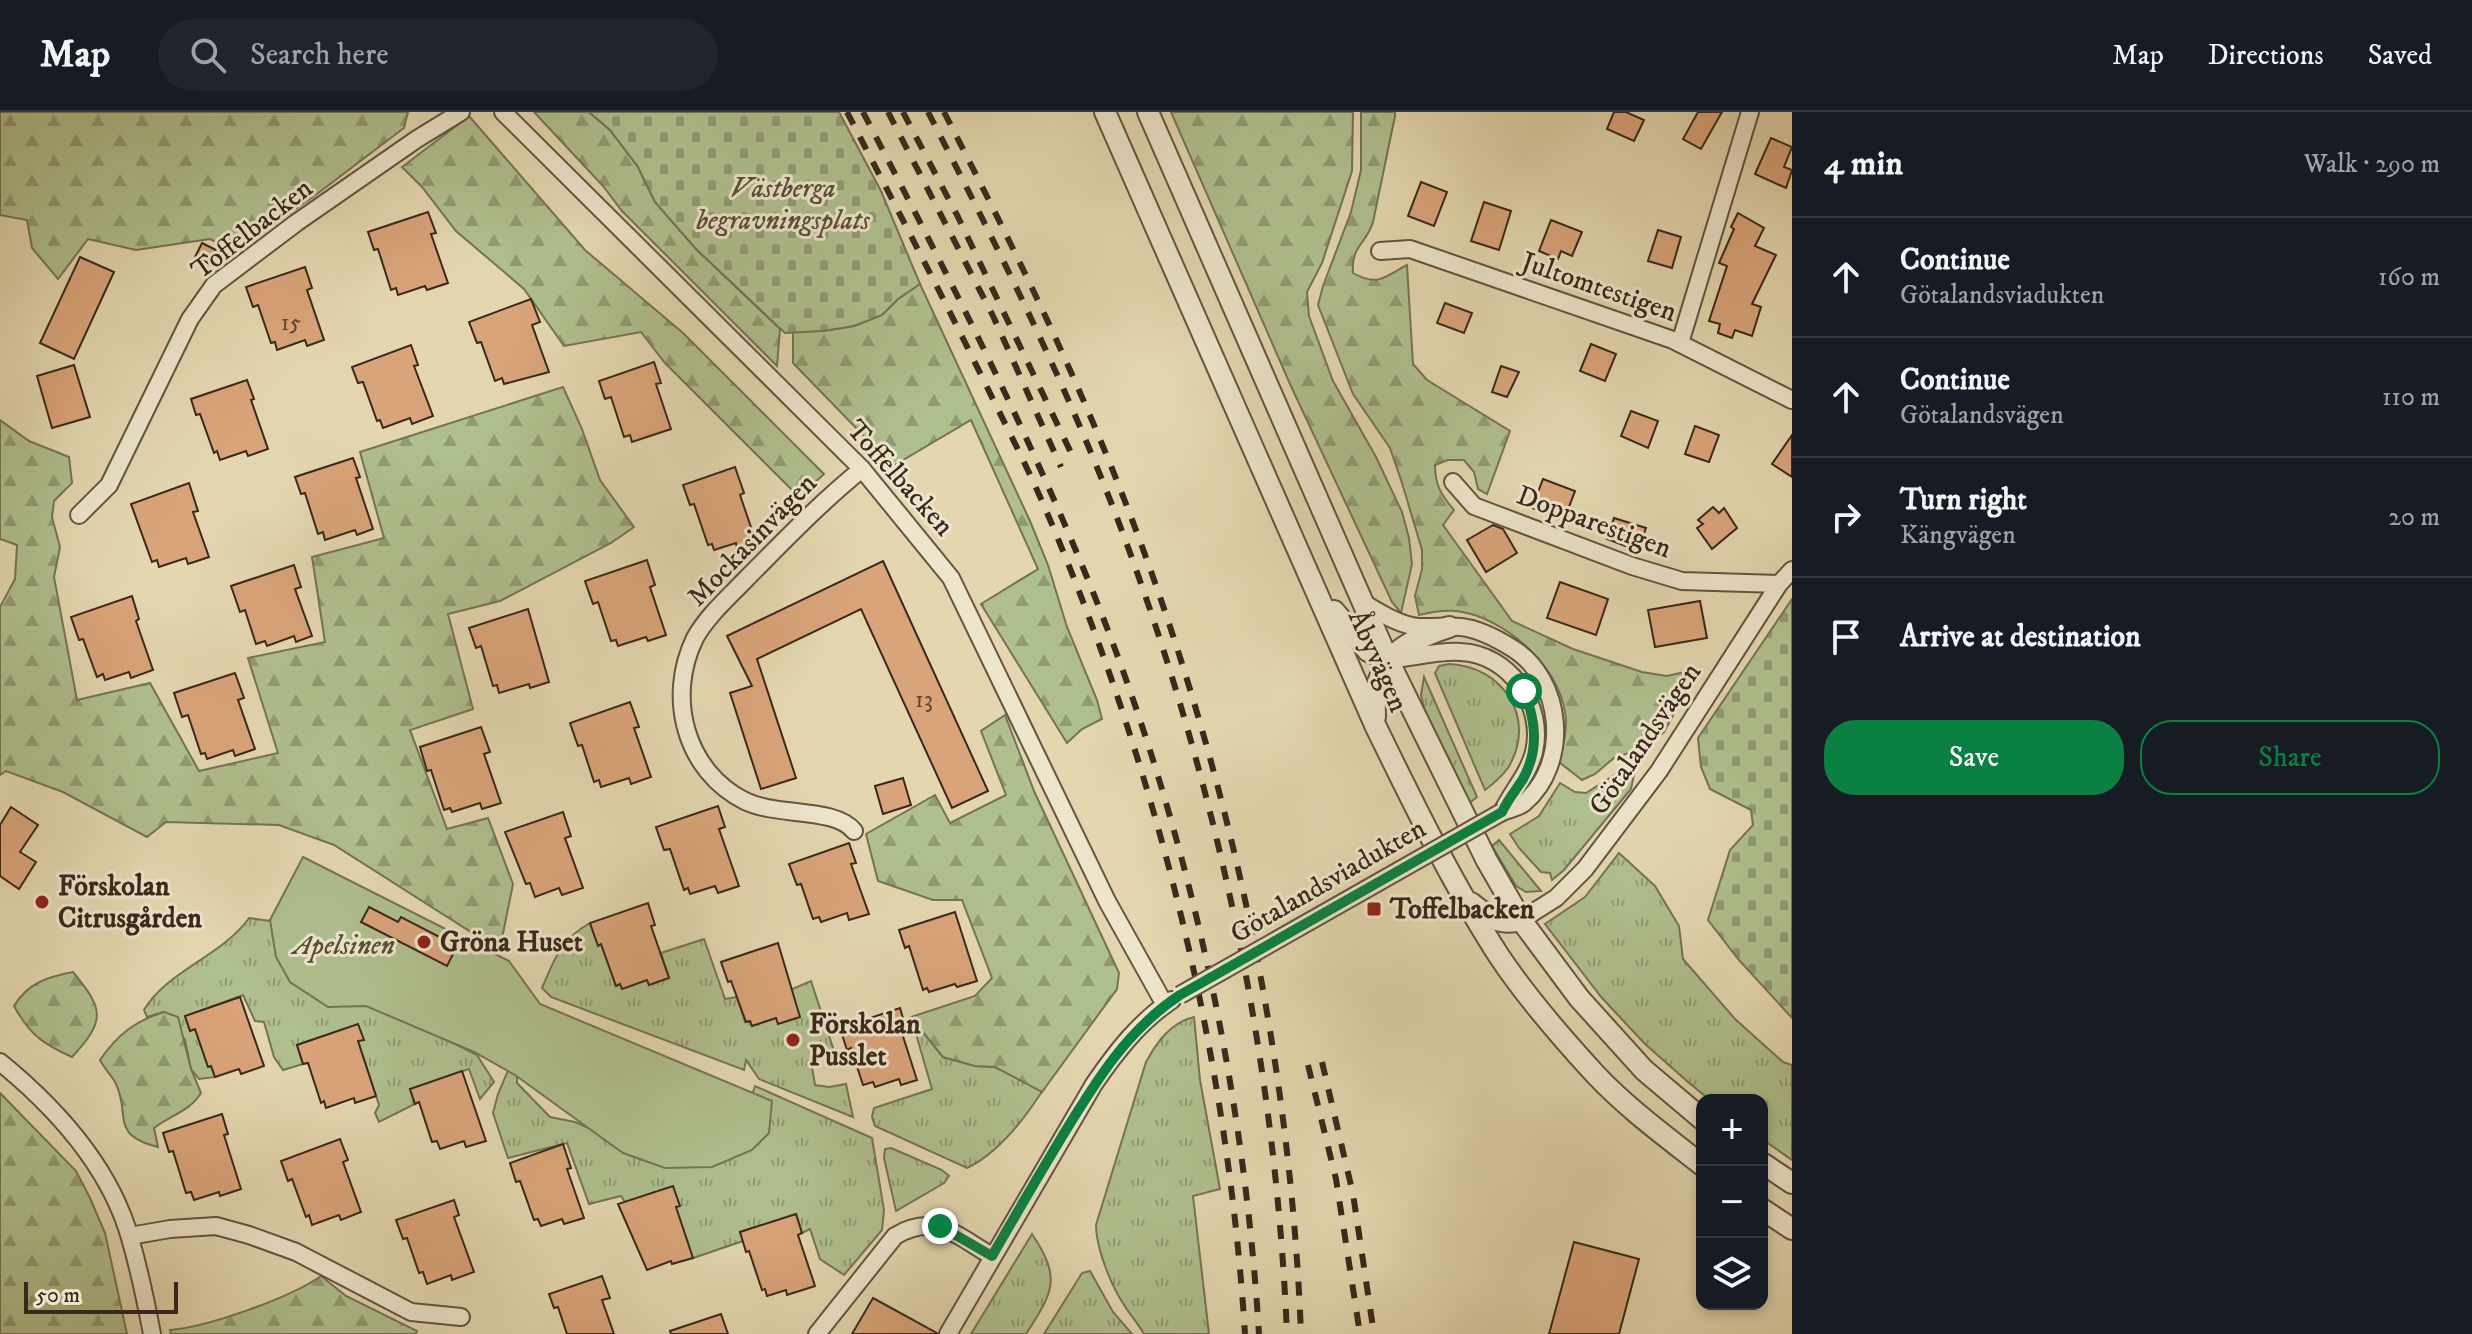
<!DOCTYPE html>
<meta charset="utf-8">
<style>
body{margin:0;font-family:"IM FELL DW Pica",serif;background:#20242c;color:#f1f3f6}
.controls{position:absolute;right:24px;bottom:24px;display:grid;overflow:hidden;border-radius:16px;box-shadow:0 4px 12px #0003}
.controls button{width:72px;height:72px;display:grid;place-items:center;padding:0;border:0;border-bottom:2px solid #363941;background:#171b24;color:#f1f3f6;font:40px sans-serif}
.scale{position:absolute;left:24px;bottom:20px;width:154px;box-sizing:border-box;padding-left:8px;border:4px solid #39281c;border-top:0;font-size:22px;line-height:28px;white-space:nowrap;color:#39281c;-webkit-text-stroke:6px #ede5cc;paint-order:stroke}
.stop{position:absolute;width:24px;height:24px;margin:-18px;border:6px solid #0b8043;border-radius:50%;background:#fff}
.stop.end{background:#0b8043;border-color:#fff;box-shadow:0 2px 8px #0008}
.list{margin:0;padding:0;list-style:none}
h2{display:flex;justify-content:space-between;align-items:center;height:104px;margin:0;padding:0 32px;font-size:34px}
h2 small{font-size:26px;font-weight:400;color:#9ea1a6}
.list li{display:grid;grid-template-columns:52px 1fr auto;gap:24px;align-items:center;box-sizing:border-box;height:120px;padding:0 32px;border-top:2px solid #363941}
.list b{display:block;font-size:30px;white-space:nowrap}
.list p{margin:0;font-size:26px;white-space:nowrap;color:#9ea1a6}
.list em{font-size:26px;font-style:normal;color:#9ea1a6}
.actions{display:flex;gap:16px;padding:24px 32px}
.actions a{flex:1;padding:18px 0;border:2px solid #0b8043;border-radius:32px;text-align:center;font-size:28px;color:#0b8043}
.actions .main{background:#0b8043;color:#fff}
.icon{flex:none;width:44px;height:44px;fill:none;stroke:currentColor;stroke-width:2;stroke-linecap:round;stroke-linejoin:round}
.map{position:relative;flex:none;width:1792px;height:1222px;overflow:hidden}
header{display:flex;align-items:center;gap:48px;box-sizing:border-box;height:112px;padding:0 40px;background:#171b24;border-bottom:2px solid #363941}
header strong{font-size:38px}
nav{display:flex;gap:44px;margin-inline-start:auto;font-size:28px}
.search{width:560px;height:72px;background:#20242c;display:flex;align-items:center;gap:20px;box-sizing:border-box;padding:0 28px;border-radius:44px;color:#9ea1a6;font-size:30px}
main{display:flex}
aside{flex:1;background:#171b24}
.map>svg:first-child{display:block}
</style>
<header>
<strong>Map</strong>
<div class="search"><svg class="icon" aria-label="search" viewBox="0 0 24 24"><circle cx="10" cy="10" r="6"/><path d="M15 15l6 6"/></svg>Search here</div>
<nav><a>Map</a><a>Directions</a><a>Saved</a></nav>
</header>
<main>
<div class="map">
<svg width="1792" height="1222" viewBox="0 0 1792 1222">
<defs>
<pattern id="grass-tufts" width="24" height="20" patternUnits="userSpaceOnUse" patternTransform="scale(2)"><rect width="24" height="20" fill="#b0bf8e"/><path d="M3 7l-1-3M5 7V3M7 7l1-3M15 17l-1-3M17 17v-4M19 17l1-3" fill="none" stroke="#909b73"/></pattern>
<pattern id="forest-firs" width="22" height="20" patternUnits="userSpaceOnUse" patternTransform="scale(2)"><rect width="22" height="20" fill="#b0bf8e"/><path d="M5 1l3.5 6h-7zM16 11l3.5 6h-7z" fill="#909b73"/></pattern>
<pattern id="cemetery-stones" width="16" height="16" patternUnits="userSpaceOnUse" patternTransform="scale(2)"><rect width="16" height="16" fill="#b0bf8e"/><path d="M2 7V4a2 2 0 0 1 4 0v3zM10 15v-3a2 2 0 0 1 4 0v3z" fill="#909b73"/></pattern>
</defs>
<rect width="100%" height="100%" fill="#e4d7b0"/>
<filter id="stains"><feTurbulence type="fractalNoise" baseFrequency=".0025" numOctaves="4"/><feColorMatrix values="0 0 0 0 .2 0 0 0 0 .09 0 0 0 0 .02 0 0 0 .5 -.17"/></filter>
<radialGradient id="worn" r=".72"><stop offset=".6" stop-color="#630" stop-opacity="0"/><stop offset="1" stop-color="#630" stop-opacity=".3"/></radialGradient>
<!-- grass -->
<g fill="url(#grass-tufts)" stroke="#747455" stroke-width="2">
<path d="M1449 552C1503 554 1538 607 1508 656 1502 664 1493 672 1485 678L1435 561 1439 554Z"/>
<path d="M1424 565 1477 685 1467 693 1424 596 1421 583Z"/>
<path d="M1630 653 1635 658 1631 677 1564 758 1552 768 1550 761 1541 760 1519 736 1510 722 1539 704 1560 671 1575 680 1586 681Z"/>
<path d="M1499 728 1541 779 1526 780 1516 774 1492 734Z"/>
<path d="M1619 741 1655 774 1679 814 1683 847 1735 907 1783 950 1792 953V1048L1762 1027V988H1710L1688 970 1645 932 1602 886 1545 812 1585 785Z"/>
<path d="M249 806 286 811 406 907 477 943 494 970 480 987 469 957 410 977 415 992 379 1010 375 1001 379 993 358 929 363 927 358 913 297 933 303 952 283 958 274 945 264 910 255 909 243 883 185 904 190 919 195 917 208 954H211L215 965 199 967 191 957 185 928 164 900 147 905 144 898C167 859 222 844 249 806Z"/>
<path d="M590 811 598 833 601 832 616 874 620 872 622 877 647 868 649 873 669 866 661 841 704 827 725 887 737 885 745 910 750 909 752 914 776 906 790 878 811 869 835 942 811 949 815 973 829 975 846 972 853 1005 759 967 746 948 744 958 551 885 542 876C555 846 560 828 590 811Z"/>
<path d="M911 905 943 945 975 954 995 955 1043 978C1025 1006 997 1042 967 1056L875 1014 872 1005 874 996 932 977Z"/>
<path d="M1194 905 1200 968 1220 1077 1193 1084 1209 1222H1144C1139 1213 1132 1205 1126 1196 1112 1176 1096 1137 1096 1113L1146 950C1157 930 1170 911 1194 905Z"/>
<path d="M525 919 517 957V971L550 1005 575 1010 633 1036 753 980 755 974 872 1026 884 1098 882 1118 844 1163 820 1147 810 1117 802 1121 796 1102 740 1120 743 1129 693 1146 625 1090 621 1084 589 1092 567 1031 508 1046 493 1001 498 982Z"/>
<path d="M891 1036 942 1058 949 1064 944 1071 896 1099 884 1046 885 1037Z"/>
<path d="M1032 1122C1062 1167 1053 1180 1026 1222H971Z"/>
<path d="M1090 1159 1113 1200 1132 1222H1044L1082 1161Z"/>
</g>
<!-- forest -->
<g fill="url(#forest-firs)" stroke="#747455" stroke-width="2">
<path d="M0 0H408L404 16 313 85 234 139 210 127 136 138 88 127 58 167 32 136 27 108 0 103Z"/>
<path d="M534 0H589L610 18 638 55 655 90 696 137 780 217 777 254 622 99 603 74Z"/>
<path d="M1171 0H1353L1352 59 1322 151 1307 180 1309 204 1333 269 1376 345 1402 400 1409 426 1412 452 1401 501 1392 490 1290 272Z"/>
<path d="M1361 0H1395V4L1373 110C1366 133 1351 133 1353 161 1378 175 1384 165 1407 153L1413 252 1427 268 1510 319 1487 382 1478 377 1474 360 1464 348H1448L1435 353C1435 373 1441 383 1454 398L1443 413 1512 509 1573 537 1642 560 1667 564 1698 557 1664 620 1646 635 1614 646 1595 662 1582 668 1559 650C1563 635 1568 616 1565 600 1558 553 1503 504 1456 499 1444 498 1431 500 1419 503L1415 484 1422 457V438L1402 371 1390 336 1353 282 1318 193 1323 174 1351 100 1361 58Z"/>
<path d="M469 4 585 138 683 221 824 362 799 385 665 251 641 220 564 234 524 177 456 119 422 75 402 55Z"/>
<path d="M920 172 1030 409 1048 453 1067 515 1097 588 1102 607 1082 617 1067 631 981 492 1038 457 971 308 893 354 793 251V216L823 219 854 214 882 203 898 187Z"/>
<path d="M563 275 582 317 600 368 634 415 611 431 500 489 448 502 473 597 410 618 447 717 488 706 513 772 501 831 482 827 334 733 279 713 166 710 147 725 63 680 6 659 0 663V495L15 467 17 433 0 427V308L29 329 69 345 72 371 54 389 52 405 60 435 54 465 77 588 150 571 199 659 278 641 248 546 325 530 312 445 384 426 360 340Z"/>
<path d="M1005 603 1034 679 1119 861 1117 877 1042 980 995 955 975 954 943 945 911 905 975 884 992 866 962 788H933L878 769 866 722 935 683 950 711 1006 683 981 619Z"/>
<path d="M73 860C104 898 106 908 72 945 43 932 30 923 14 894 28 871 47 865 73 860Z"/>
<path d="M164 900 178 905 191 957 201 981C190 999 171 1003 154 1016L158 1035C108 1022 132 1003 115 970 111 963 104 956 100 948 117 923 135 909 164 900Z"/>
<path d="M0 981 76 1059 90 1086 105 1121 127 1222H0Z"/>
<path d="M321 1164 346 1184 417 1219 416 1222H171L170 1218C207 1215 290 1186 321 1164Z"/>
</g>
<!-- cemetery -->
<g fill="url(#cemetery-stones)" stroke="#747455" stroke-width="2">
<path d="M589 0H839L881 79 920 172 898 187 882 203 854 214 823 219 785 221 696 137 655 90 638 55 610 18Z"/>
<path d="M1792 487V906L1739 848 1708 808 1730 738 1753 713 1751 698 1710 677 1701 655 1698 626Z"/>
</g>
<!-- park -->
<path fill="#b0bf8e" stroke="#747455" stroke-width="2" d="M303 745 509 849 540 892 772 989 769 1021 752 1038 712 1055 665 1056 623 1041 515 963 474 940 366 894 328 895 290 870 276 845 270 808Z"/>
<!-- building -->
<g fill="#daa47a" stroke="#39281c" stroke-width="2">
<path d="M1614 0H1626L1644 8 1634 29 1607 17Z"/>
<path d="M1698 0H1722L1701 37 1683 27Z"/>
<path d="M1771 26 1792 35 1784 55 1792 58 1786 76 1755 62Z"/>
<path d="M1421 70 1447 80 1434 114 1408 104Z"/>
<path d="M1484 90 1511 99 1499 138 1471 129Z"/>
<path d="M428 100 436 121 431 122 448 171 427 178 425 174 398 183 396 176 391 178 378 137 374 138 368 120Z"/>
<path d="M1738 101 1764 116 1755 134 1776 143 1752 192 1761 195 1752 224 1735 218 1732 226 1718 221 1720 212 1709 209 1727 154 1719 151 1734 117 1731 115Z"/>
<path d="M1551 108 1582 120 1572 144 1561 139 1558 147 1539 139Z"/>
<path d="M1658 118 1681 125 1672 156 1648 149Z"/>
<path d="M202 131 216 138 210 152 195 145Z"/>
<path d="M80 145 114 160 74 247 40 231Z"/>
<path d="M305 155 312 176 307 178 324 228 307 234 305 228 277 238 275 230 271 231 258 193 253 195 246 175Z"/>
<path d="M531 187 540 210 532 213 549 260 504 272 502 266 495 269 481 230 477 231 469 210Z"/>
<path d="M1445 191 1472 201 1464 221 1437 211Z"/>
<path d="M1591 232 1616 242 1605 269 1580 259Z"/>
<path d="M411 233 418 253 414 254 433 304 412 312 410 306 383 316 380 308 377 309 363 270 358 271 352 255Z"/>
<path d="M654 250 661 271 656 272 671 317 632 330 630 323 624 325 611 285 605 287 599 269Z"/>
<path d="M74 253 90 305 52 316 37 264Z"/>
<path d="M1501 254 1519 260 1507 285 1492 280Z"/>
<path d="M247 268 254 287 251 288 268 337 248 344 246 339 220 348 217 339 214 341 200 302 196 303 191 287Z"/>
<path d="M1631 299 1658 309 1648 336 1621 324Z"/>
<path d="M1695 314 1719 323 1709 350 1685 342Z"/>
<path d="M1792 323V365L1772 352Z"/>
<path d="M353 346 360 365 356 366 373 417 357 423 355 418 325 428 323 420 318 422 305 381 301 382 295 365Z"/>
<path d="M735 355 744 381 740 383 756 430 737 436 736 431 714 438 712 432 708 433 694 392 690 393 683 373Z"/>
<path d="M1543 367 1575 379 1564 408 1532 396Z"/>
<path d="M189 371 198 399 193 400 209 445 188 452 186 446 159 455 157 448 152 450 131 392Z"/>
<path d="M1713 395 1719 401 1724 396 1737 416 1712 437 1697 416 1703 412 1698 408Z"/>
<path d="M1614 406 1646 416 1638 439 1607 427Z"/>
<path d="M1493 413 1503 417 1517 441 1486 460 1467 428Z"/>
<path d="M647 448 655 473 650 475 666 523 648 529 646 525 618 534 616 528 611 529 598 490 593 492 585 469Z"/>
<path d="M883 449 988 679 952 696 861 497 757 547 796 666 761 677 730 581 752 574 727 524Z"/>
<path d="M294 453 301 475 295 477 312 524 296 530 294 524 267 534 265 529 256 532 245 498 240 500 231 474Z"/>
<path d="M1560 470 1608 487 1596 523 1547 506Z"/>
<path d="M132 484 139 507 136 509 153 558 131 566 129 560 105 568 103 562 97 565 83 527 79 528 71 505Z"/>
<path d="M1700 489 1707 526 1655 535 1648 498Z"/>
<path d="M528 497 549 570 530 576 529 572 499 581 497 573 493 574 481 534 476 536 469 516Z"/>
<path d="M235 561 244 586 238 588 255 637 235 644 233 638 207 647 205 641 201 642 188 603 182 605 174 581Z"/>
<path d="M630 590 639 615 634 616 651 665 631 672 629 666 601 675 599 668 594 670 582 633 578 634 570 611Z"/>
<path d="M481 615 490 640 484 642 501 691 482 697 480 691 452 700 450 696 444 698 431 658 427 659 420 635Z"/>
<path d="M903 666 911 693 883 702 875 674Z"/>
<path d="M718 694 725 715 719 717 739 774 718 781 715 774 690 782 688 776 684 778 670 737 664 738 656 715Z"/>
<path d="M11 695 38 713 20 740 36 750 19 777 0 764V713Z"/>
<path d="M563 700 571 724 565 726 583 776 562 783 559 776 535 785 530 771 526 772 505 720Z"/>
<path d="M849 731 856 751 851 752 869 802 849 808 847 801 821 810 819 805 813 807 801 772 797 773 789 752Z"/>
<path d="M648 791 655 813 651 814 669 866 649 873 647 868 622 877 620 872 616 874 601 832 598 834 590 811Z"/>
<path d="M369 795 398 810 401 805 457 834 447 854 361 810Z"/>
<path d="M955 800 977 869 957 875 955 872 929 880 927 876 923 878 909 834 905 836 899 818Z"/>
<path d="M778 831 800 905 778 912 776 906 752 914 750 909 746 910 731 869 728 870 721 850Z"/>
<path d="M240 885 264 954 241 962 239 957 215 965 211 954 208 955 195 917 190 919 185 904Z"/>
<path d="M900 896 906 916 901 918 917 968 901 973 899 967 875 975 873 970 863 973 851 936 847 938 840 916Z"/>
<path d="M358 912 364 928 358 929 376 984 355 991 354 986 326 996 324 989 321 991 308 951 303 952 297 933Z"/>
<path d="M462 959 486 1029 466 1035 464 1029 440 1037 437 1029 432 1030 419 990 415 992 410 977Z"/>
<path d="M222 1002 228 1022 224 1023 241 1077 220 1084 219 1080 194 1088 191 1080 186 1081 173 1039 169 1040 163 1021Z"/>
<path d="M340 1027 348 1048 343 1050 361 1100 341 1108 339 1103 312 1113 309 1103 306 1105 292 1067 288 1069 281 1049Z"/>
<path d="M563 1032 571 1056 567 1057 584 1106 564 1112 562 1107 541 1114 538 1107 534 1108 520 1069 516 1070 510 1051Z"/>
<path d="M673 1074 680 1094 676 1095 693 1146 672 1152 671 1149 647 1158 618 1092Z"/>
<path d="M454 1088 459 1103 454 1105 474 1160 452 1168 451 1163 427 1172 423 1160 419 1161 407 1126 403 1127 396 1108Z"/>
<path d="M796 1102 802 1121 798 1123 815 1174 787 1183 786 1178 767 1184 765 1177 762 1178 749 1139 746 1140 740 1120Z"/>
<path d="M1574 1130 1639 1147 1619 1222H1549Z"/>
<path d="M602 1164 610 1186 602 1188 614 1222H567L558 1195 554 1196 549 1182Z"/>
<path d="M873 1186 937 1221V1222H852Z"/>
<path d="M721 1202 728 1222H671L670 1219Z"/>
</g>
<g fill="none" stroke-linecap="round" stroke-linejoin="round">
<defs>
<g id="minor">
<path d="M503 0 862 357 951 466 1107 789 1165 893"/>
<path d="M1380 139 1410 137 1673 228 1792 288"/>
<path d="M1680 231 1750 0"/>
<path d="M1453 370 1474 394 1632 454 1682 469 1779 472"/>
<path d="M79 403 109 373 190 207 214 173 296 111 417 27 461 0"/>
<path d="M1362 490C1377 499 1394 510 1412 514 1427 517 1445 513 1461 515 1479 517 1496 526 1512 536 1563 567 1571 651 1524 691 1518 696 1509 697 1502 700"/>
<path d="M1388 548C1410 546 1440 538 1461 540 1509 542 1545 593 1534 640 1528 663 1512 679 1502 700"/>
<path d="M854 719C835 695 778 705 745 689 685 659 666 585 695 526 707 504 729 485 747 466 784 429 821 390 862 357"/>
<path d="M1521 808 1556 786 1585 757 1659 659 1779 472 1792 458"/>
<path d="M0 950C55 995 110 1055 130 1126 139 1157 146 1190 152 1222"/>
<path d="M130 1124 170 1117 216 1114 249 1123 296 1140 411 1200 461 1205"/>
<path d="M817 1222 895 1124C935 1100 957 1124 992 1144"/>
<path d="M948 1222 1094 972C1116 940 1139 910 1172 888"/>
</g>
<g id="tertiary">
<path d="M1105 0 1375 613C1413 691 1452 771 1499 844 1527 886 1561 925 1595 962 1627 996 1665 1024 1702 1053"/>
<path d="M1148 0 1388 548 1486 747 1521 808 1579 886 1644 958 1702 1007"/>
<path d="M1334 499 1368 539 1388 548"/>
<path d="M1375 605C1372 548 1400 531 1449 515"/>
<path d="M1471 791C1487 804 1499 814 1521 808"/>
<path d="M1762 1051 1792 1071"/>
<path d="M1762 1097 1792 1117"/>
</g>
</defs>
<!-- minor casing -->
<use href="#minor" stroke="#645441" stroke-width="20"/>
<!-- tertiary casing -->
<use href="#tertiary" stroke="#645441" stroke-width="24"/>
<!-- minor -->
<use href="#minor" stroke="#ede5cc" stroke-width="16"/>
<!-- tertiary -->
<use href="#tertiary" stroke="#ede5cc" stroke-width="20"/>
<!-- rail -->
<g stroke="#39281c" stroke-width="6" stroke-dasharray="14 14" stroke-linecap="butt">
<path d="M847 0C894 91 941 181 986 273 1006 314 1027 354 1045 396 1157 657 1227 938 1245 1222"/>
<path d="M863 0C942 152 1021 304 1086 463 1185 703 1243 964 1259 1222"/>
<path d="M888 0 993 204 1061 355"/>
<path d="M903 0 958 105 1075 349"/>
<path d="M928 0C995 130 1061 261 1114 398 1215 661 1275 940 1287 1222"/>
<path d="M944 0C1010 128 1074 257 1126 392 1228 656 1290 939 1301 1222"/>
<path d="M1322 950 1353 1082 1374 1222"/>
<path d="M1308 953 1336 1067 1360 1222"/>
</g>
<defs>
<path id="minor-bridge" d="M1180 883 1502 700"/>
</defs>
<!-- minor-bridge casing -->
<use href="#minor-bridge" stroke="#645441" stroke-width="20" stroke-linecap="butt"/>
<!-- minor-bridge -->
<use href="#minor-bridge" stroke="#ede5cc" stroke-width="16"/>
</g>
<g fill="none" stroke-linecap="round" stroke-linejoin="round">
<!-- route -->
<path stroke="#0b8043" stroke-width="10" d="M940 1114 992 1144C1015 1104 1039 1063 1063 1023 1096 969 1127 918 1180 883L1502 700C1508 687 1516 678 1523 667 1539 638 1536 609 1524 579"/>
</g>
<!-- markers -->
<g fill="#8f2418" stroke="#ede5cc" stroke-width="3">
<circle cx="42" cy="790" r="8"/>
<rect x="1366" y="789" width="16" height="16" rx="4"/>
<circle cx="424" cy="830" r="8"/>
<circle cx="793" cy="928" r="8"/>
</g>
<g text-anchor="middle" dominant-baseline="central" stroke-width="6" stroke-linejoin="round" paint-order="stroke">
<!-- number labels -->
<g font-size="24" fill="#614734">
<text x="291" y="211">15</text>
<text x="924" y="588">13</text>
</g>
<!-- park labels -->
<g font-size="28" font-style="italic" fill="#574e38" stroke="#ede5cc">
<text x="783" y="76">Västberga<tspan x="783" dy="32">begravningsplats</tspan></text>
<text x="344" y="833">Apelsinen</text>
</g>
<!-- street labels -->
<g font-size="28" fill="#39281c" stroke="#ede5cc">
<text transform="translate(252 117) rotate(-38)">Toffelbacken</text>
<text transform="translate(1599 175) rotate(19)">Jultomtestigen</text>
<text transform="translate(900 366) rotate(48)">Toffelbacken</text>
<text transform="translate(1594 410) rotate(20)">Dopparestigen</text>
<text transform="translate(752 428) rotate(-46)">Mockasinvägen</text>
<text transform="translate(1378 549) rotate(66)">Åbyvägen</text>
<text transform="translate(1645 627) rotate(-56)">Götalandsvägen</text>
<text transform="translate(1328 769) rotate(-30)">Götalandsviadukten</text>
</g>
<!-- poi labels -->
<g font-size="28" font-weight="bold" fill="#39281c" stroke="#ede5cc" text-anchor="start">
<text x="58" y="774">Förskolan<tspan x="58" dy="32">Citrusgården</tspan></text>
<text x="1390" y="797">Toffelbacken</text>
<text x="440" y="830">Gröna Huset</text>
<text x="809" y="912">Förskolan<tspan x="809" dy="32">Pusslet</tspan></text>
</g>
</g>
<rect width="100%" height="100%" filter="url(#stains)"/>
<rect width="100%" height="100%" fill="url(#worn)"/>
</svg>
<div class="controls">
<button>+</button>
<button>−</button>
<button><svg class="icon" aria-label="layers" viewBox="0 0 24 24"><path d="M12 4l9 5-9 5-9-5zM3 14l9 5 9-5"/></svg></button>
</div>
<div class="scale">50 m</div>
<div class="stop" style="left:1524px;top:579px"></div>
<div class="stop end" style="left:940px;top:1114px"></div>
</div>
<aside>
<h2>4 min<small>Walk · 290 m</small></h2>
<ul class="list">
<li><svg class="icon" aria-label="ahead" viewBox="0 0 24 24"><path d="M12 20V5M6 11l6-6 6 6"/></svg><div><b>Continue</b><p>Götalandsviadukten</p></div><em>160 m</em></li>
<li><svg class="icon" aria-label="ahead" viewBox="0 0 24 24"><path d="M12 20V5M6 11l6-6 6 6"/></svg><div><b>Continue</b><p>Götalandsvägen</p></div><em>110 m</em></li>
<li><svg class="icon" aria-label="right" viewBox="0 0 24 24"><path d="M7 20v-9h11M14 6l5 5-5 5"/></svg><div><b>Turn right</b><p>Kängvägen</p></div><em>20 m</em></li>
<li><svg class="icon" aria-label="arrive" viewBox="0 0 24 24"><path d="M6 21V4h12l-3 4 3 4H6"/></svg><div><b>Arrive at destination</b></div></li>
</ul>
<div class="actions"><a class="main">Save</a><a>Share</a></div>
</aside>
</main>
